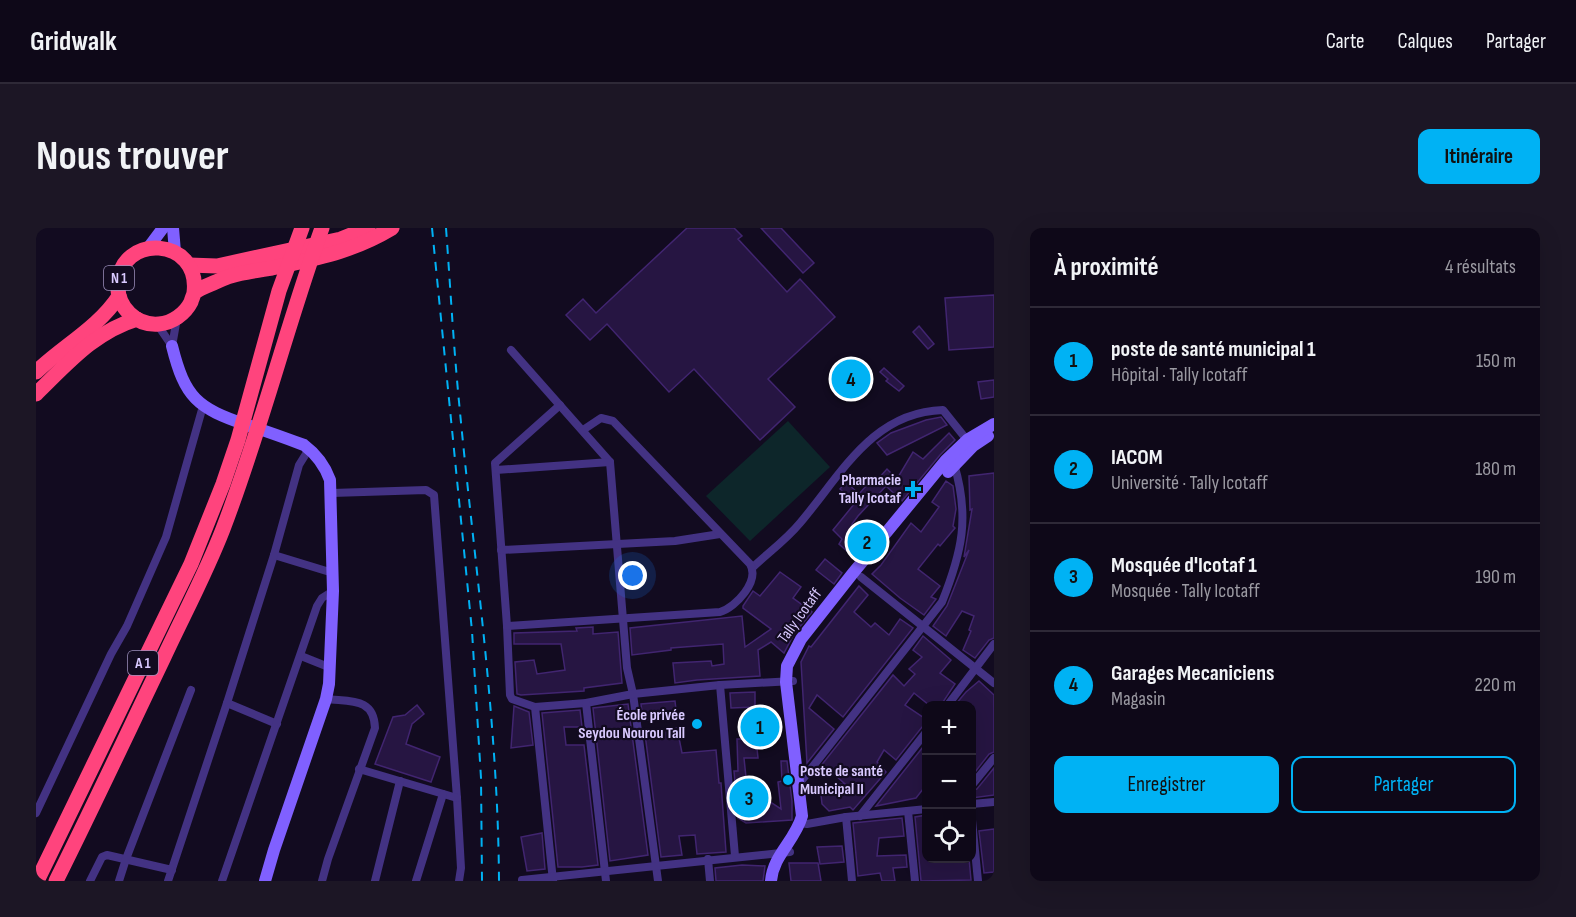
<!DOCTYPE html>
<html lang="fr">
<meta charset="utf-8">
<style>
body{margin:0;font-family:"Sofia Sans Condensed",sans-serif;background:#1c1625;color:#f1f3f6}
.controls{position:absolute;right:18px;bottom:18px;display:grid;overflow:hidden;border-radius:12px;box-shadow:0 6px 24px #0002}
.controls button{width:54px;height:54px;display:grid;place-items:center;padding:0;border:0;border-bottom:2px solid #2e2937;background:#0e0818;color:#f1f3f6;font:30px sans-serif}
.you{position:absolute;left:597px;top:348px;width:21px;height:21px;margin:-15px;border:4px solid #fff;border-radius:50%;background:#1a73e8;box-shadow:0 0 0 9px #1a73e833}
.badge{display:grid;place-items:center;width:39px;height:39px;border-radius:50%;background:#00b2f4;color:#111;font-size:20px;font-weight:700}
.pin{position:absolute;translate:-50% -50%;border:3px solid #fff;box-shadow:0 2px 6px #0006}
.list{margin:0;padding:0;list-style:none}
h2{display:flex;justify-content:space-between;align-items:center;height:78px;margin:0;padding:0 24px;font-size:26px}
h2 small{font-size:20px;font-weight:400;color:#9b9aa2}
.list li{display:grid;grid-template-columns:39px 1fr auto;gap:18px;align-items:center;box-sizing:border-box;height:108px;padding:0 24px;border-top:2px solid #2e2937}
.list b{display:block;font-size:22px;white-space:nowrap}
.list p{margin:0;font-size:20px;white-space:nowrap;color:#9b9aa2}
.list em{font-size:20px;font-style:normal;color:#9b9aa2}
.actions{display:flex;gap:12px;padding:18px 24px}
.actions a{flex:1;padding:14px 0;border:2px solid #00b2f4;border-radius:12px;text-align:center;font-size:21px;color:#00b2f4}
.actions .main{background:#00b2f4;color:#111}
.icon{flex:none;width:33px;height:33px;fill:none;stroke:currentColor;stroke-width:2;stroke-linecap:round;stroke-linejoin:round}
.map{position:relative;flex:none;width:958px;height:653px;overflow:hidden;border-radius:12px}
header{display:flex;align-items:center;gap:36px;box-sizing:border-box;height:84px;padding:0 30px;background:#0e0818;border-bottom:2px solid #2e2937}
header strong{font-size:28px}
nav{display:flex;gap:33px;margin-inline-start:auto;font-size:21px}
.intro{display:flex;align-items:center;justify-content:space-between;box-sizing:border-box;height:144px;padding:0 36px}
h1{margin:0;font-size:42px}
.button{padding:15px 27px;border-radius:12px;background:#00b2f4;color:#111;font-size:21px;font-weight:700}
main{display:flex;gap:36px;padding:0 36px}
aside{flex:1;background:#0e0818;border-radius:12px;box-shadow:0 6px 24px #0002}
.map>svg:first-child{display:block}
</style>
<header>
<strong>Gridwalk</strong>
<nav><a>Carte</a><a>Calques</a><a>Partager</a></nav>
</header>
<div class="intro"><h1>Nous trouver</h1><a class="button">Itinéraire</a></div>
<main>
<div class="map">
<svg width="958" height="653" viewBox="0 0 958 653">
<rect width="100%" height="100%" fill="#120b20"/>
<!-- green -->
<path fill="#0d262a" d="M752 193 794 239 714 313 670 268Z"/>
<!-- building -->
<g fill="#261542" stroke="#412570" stroke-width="1.5">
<path d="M651 0H698L706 8 702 11 751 64 764 51 799 89 732 151 759 179 724 212 658 141 633 164 571 96 554 112 530 87 547 71 560 85Z"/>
<path d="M725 0H745L778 35 767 45Z"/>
<path d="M958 67V119L913 122 909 70Z"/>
<path d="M883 98 898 116 892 121 877 104Z"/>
<path d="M848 140 868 158 863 163 850 153 852 151 844 144Z"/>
<path d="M958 152V169L945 171 942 154Z"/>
<path d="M905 189 911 197 851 227 841 215 855 205 890 192Z"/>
<path d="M913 205 919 212 904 227 866 273 850 258 822 288 816 296 835 311 819 330 803 316 806 311 797 302 819 275 804 261 810 254 823 266 838 249 841 252 851 241 861 251 877 224 887 231Z"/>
<path d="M958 245V410L953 412 939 430 927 422 935 403 933 402 938 388 926 383 910 408 897 398 911 378 933 322 928 329 936 281 934 282 933 248Z"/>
<path d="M910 253 917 258 920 281 917 298 919 300 904 318 902 316 882 341 904 358 895 369 900 371 888 387 864 370 836 346 845 337 875 295 885 304 903 279 896 274Z"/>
<path d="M789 331 806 345 798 356 780 342Z"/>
<path d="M744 344 765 359 757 370 776 384 758 406 748 425 735 414 722 422 724 448 661 452 639 455 637 435 675 433 676 438 688 436 687 416 635 420V422L596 427 594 400 706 388 709 419 735 401 707 380V378L717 363 724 368Z"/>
<path d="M823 358 832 367 818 384 835 399 839 395 853 407 864 391 877 400 807 489 781 467 773 480 798 501 771 535 765 434 773 418 775 419Z"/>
<path d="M557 399V406L582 404 586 455 548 460V463L485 467 481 466 479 434 498 432 501 446 529 442 525 416H478V405L541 403 540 400Z"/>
<path d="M887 408 915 432 904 445 919 456 905 477H893L878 465 869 477 891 492V497L886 499 860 532 848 522 841 534 850 544 817 582 814 579 793 583 786 576 784 558 809 556 791 540 784 547 780 544 857 447 868 458 879 446 873 441 886 429 877 422Z"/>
<path d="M943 453 958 467V524L953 526 936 548V477H919L930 464Z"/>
<path d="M719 464V479L695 480 694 465Z"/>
<path d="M639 473 641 490 607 492 605 476Z"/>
<path d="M592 476 612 627 574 633 557 480Z"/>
<path d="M381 477 388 486 376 496 370 516 404 529 395 554 339 536 357 489 369 487Z"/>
<path d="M478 478 493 484 497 517 475 520Z"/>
<path d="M544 482 546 499H528L530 517H548L562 637 546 639H522L506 485Z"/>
<path d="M641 500 646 525 680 522 683 555H685L690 624 661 626 659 607 643 608 646 627 625 629 609 506Z"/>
<path d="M701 511H720L722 530H708L711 559 745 581 742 554 746 553 745 533H751L756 573V592L710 595 702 590 698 543H702Z"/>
<path d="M891 514V556L880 570 840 578Z"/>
<path d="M958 540V567L936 570V563L941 561Z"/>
<path d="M891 587V630H933L935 652 885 653 879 589Z"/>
<path d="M866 590 868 608 843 610 841 628 870 627 871 639 857 640 859 653H846L844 645 822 648 817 595Z"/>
<path d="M958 601V644L948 645 943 603Z"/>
<path d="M506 605 509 641 491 643 485 609Z"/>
<path d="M806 618 808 634 784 636 781 619Z"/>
<path d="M753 635H782L785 653H755Z"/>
<path d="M706 637 729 638 727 653H680L679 640Z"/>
</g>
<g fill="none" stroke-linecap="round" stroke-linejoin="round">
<!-- street -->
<g stroke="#433283" stroke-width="8">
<path d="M121 96 136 118"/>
<path d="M136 118 141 90"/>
<path d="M475 122 574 234 591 440 597 466 622 653"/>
<path d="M524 177 459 235 471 398 474 467 476 471 499 479 550 475 597 466 684 457 757 453"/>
<path d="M460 242 574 234"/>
<path d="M296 265 390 262 398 267 421 570 425 640 423 653"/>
<path d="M465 322 639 313 684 306"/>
<path d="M238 327 297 345"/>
<path d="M717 339C733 324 750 312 764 295 805 247 836 184 907 182L931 212"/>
<path d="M825 349 958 455"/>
<path d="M471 398 684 384C700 379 724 353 714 336L577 193 565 190 547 202"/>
<path d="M265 428 295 440"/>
<path d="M684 457 699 628"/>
<path d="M191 475 241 496"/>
<path d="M550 475 570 653"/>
<path d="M911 478 958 416"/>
<path d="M499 479 517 653"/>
<path d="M323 541 421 570"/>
<path d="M763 556 906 374C926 324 934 289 918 236"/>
<path d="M936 557 958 530"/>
<path d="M936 576 958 574"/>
<path d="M872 583 879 653"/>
<path d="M0 585 75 426 91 398 130 309 167 178"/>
<path d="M824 588 891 503"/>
<path d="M810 589 816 653"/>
<path d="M936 592 942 653"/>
<path d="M764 595 771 596 810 589 891 581"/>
<path d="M672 631 674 653"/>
<path d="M486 652 754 624"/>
<path d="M54 653 66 629 71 627 136 642"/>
<path d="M83 653 90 631 155 462"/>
<path d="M132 653 191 475 238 327 263 237 273 221"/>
<path d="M186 653 281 378 286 370 297 363"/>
<path d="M286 653 292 631 339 500C338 469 314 474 290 471"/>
<path d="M339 653 364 553"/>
<path d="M380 653 407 566"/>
</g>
<!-- secondary -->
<g stroke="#8060ff" stroke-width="12">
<path d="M137 0 139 24"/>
<path d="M112 20 127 0"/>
<path d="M136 118C149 170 161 180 211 197 230 203 249 210 268 217 280 226 289 238 294 252L297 363 293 456 290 471 238 622 229 653"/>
<path d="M912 244 937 218 952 208"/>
<path d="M735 653C737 627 759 613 766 588L750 454 751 438 765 411 817 345 910 232 931 212 958 196"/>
</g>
<!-- highway -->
<g stroke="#ff447d" stroke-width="15">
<path d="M153 37 181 38 305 11 332 0"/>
<path d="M158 65C165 8 83 5 82 57 81 79 100 98 123 96 136 95 149 86 155 74 155 73 158 66 158 65 163 60 176 56 182 53 199 45 218 43 236 40 281 30 316 24 356 0"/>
<path d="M0 144C27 118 62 100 83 68"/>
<path d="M0 166C31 136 58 104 101 91"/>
<path d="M1 653 155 336 187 256 202 212 243 63 266 0"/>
<path d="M20 653C57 579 92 504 128 429 148 386 170 345 187 301 225 202 250 100 286 0"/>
</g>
<!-- rail -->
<g stroke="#00b2f4" stroke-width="2" stroke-dasharray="9 8" stroke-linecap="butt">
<path d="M396 0 436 403 445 550 446 653"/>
<path d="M410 0C414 54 417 109 422 163 437 327 462 489 463 653"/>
</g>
</g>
<!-- markers -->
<g fill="#00b2f4" stroke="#120b20" stroke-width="2">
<path d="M874 252h6v6h6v6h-6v6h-6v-6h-6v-6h6z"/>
<circle cx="661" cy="496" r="6"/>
<circle cx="752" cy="552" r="6"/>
</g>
<g text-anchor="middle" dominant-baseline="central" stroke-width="4.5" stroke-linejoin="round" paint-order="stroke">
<!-- shield labels -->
<g fill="#120b20" stroke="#9d90bc" stroke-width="1.5">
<rect x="68" y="38" width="30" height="24" rx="4.5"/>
<rect x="92" y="423" width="30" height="24" rx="4.5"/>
</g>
<g font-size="15" font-weight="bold" fill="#d9c9ff">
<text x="83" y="50">N 1</text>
<text x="107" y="435">A 1</text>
</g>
<!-- poi labels -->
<g font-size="16" font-weight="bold" fill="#d9c9ff" stroke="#120b20" text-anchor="end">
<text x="865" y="252">Pharmacie<tspan x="865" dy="18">Tally Icotaf</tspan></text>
<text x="649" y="487">École privée<tspan x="649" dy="18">Seydou Nourou Tall</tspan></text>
<text x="764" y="543" text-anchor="start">Poste de santé<tspan x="764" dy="18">Municipal II</tspan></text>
</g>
<!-- street labels -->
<g font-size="16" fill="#d9c9ff" stroke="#120b20">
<text transform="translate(764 388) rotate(-54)">Tally Icotaff</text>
</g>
</g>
</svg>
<div class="controls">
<button>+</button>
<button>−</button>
<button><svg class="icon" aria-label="locate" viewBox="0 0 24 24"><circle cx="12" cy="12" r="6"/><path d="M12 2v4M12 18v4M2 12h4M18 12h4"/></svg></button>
</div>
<div class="you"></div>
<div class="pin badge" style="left:724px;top:499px">1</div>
<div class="pin badge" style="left:831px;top:314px">2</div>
<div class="pin badge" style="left:713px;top:570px">3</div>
<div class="pin badge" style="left:815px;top:151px">4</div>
</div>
<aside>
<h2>À proximité<small>4 résultats</small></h2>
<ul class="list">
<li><span class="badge">1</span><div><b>poste de santé municipal 1</b><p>Hôpital · Tally Icotaff</p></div><em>150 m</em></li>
<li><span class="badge">2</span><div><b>IACOM</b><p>Université · Tally Icotaff</p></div><em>180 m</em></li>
<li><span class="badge">3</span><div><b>Mosquée d'Icotaf 1</b><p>Mosquée · Tally Icotaff</p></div><em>190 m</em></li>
<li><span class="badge">4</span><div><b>Garages Mecaniciens</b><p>Magasin</p></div><em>220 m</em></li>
</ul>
<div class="actions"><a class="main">Enregistrer</a><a>Partager</a></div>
</aside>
</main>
